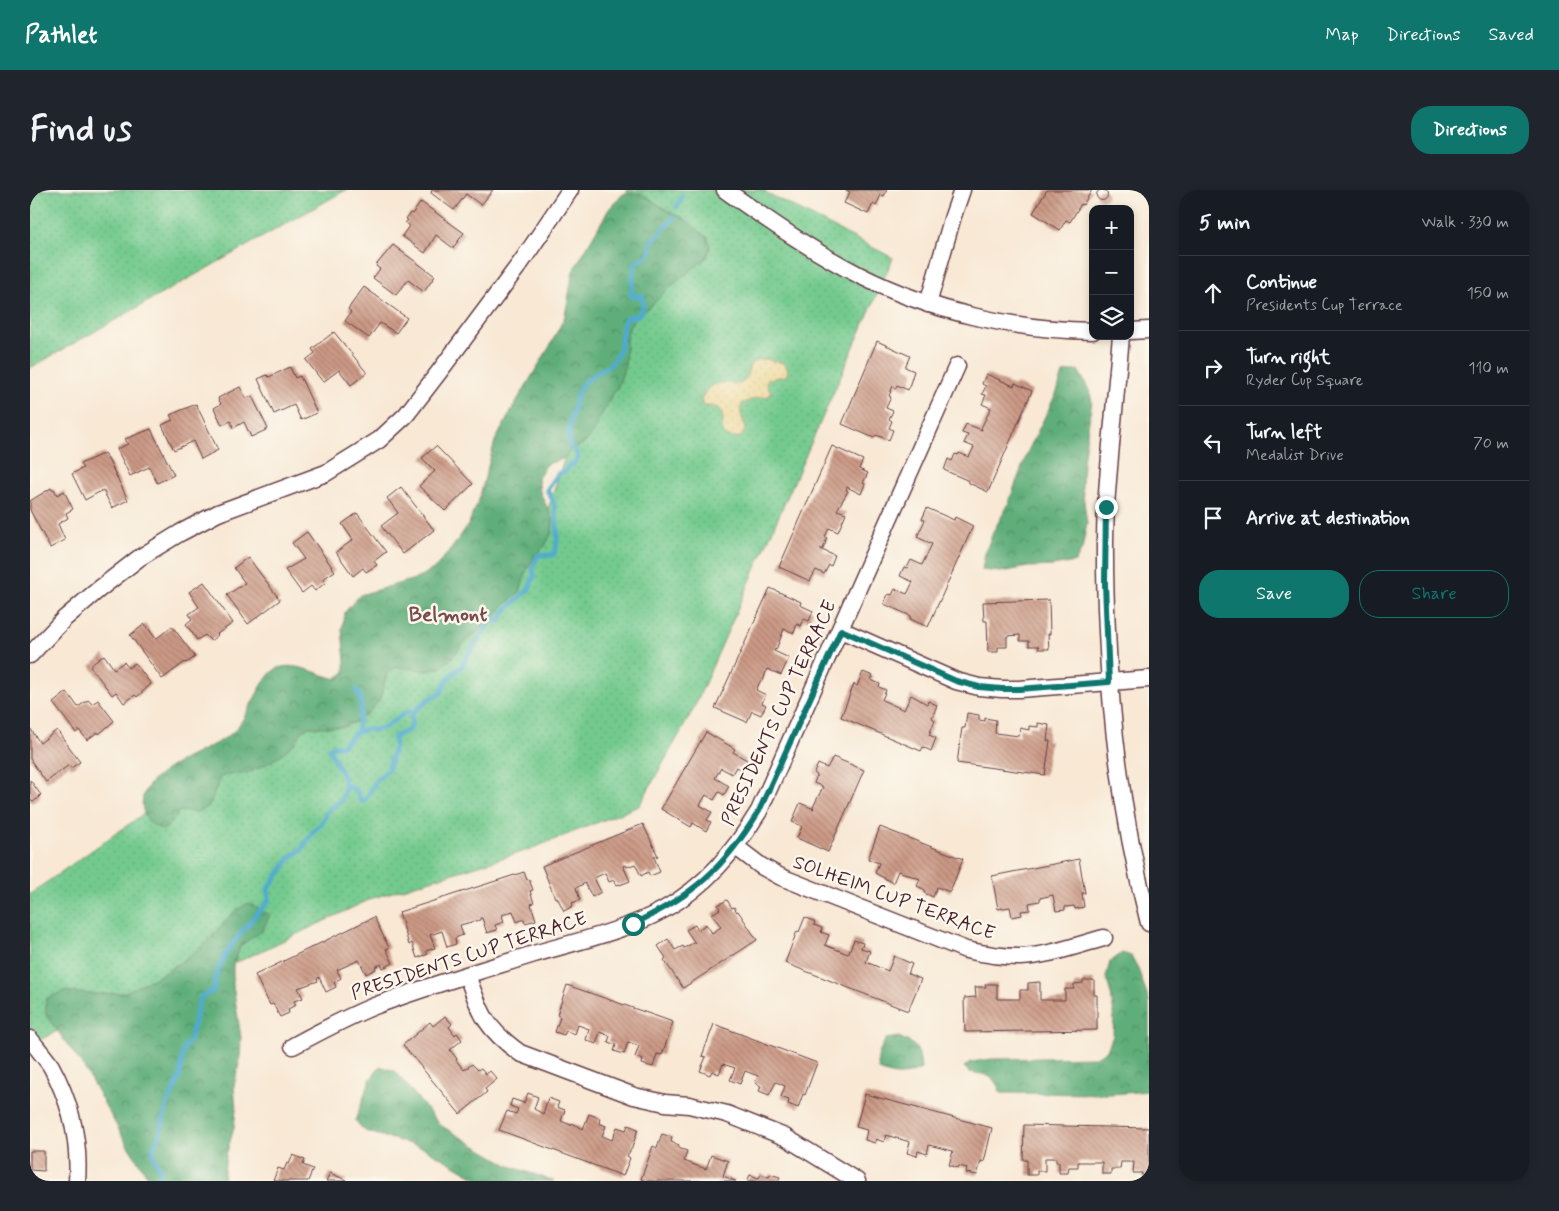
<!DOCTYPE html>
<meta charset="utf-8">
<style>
body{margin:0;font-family:Mynerve,sans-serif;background:#20242c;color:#f1f3f6}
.controls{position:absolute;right:15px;top:15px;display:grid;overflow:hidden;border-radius:10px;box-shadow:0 2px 8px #0003}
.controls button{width:45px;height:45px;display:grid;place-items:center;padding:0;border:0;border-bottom:1px solid #363941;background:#171b24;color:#f1f3f6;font:25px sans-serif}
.stop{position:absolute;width:15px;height:15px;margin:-11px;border:4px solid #0f766e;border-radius:50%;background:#fff}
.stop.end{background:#0f766e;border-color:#fff;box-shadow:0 1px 5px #0008}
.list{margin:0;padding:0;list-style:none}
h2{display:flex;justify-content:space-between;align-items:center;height:65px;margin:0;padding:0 20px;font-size:21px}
h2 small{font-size:16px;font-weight:400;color:#9ea1a6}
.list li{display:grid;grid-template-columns:32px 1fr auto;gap:15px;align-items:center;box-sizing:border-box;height:75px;padding:0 20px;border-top:1px solid #363941}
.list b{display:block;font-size:19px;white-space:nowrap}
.list p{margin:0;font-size:16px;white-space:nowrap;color:#9ea1a6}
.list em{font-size:16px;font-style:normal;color:#9ea1a6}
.actions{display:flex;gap:10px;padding:15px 20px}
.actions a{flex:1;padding:11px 0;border:1px solid #0f766e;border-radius:20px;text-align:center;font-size:18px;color:#0f766e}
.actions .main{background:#0f766e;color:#fff}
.icon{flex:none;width:28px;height:28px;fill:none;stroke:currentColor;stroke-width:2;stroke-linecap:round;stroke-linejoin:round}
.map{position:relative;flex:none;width:1119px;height:991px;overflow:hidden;border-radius:20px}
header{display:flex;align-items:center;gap:30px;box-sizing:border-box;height:70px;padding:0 25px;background:#0f766e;color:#fff}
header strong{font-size:24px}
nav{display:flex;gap:28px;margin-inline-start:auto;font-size:18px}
.intro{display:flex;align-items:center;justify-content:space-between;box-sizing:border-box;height:120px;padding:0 30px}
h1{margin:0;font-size:35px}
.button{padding:12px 22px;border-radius:20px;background:#0f766e;color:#fff;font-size:18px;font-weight:700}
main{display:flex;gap:30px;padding:0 30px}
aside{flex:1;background:#171b24;border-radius:20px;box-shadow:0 2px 8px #0003}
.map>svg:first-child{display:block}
</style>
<header>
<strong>Pathlet</strong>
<nav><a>Map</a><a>Directions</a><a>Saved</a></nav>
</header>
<div class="intro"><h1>Find us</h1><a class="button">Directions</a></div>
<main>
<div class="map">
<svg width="1119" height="991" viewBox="0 0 1119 991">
<defs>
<pattern id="grass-dots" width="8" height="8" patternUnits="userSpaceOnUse" patternTransform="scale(1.25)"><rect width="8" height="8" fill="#73ca8e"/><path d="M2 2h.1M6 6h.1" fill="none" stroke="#65ad7b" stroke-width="1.8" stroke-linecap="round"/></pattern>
<pattern id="forest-crowns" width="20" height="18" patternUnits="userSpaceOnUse" patternTransform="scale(1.25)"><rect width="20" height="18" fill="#5eae79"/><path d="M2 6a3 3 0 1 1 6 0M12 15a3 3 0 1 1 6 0" fill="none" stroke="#508d63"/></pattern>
<pattern id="sand-dots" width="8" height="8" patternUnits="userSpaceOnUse" patternTransform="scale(1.25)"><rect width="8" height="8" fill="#eeda9e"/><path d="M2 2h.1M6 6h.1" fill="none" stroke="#cebb88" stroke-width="1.8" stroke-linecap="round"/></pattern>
<pattern id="building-back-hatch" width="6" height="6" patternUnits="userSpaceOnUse" patternTransform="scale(1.25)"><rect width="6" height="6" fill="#cc9a86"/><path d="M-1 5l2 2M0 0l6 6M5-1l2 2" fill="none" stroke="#a87d6e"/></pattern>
</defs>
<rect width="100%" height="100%" fill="#fbf7ec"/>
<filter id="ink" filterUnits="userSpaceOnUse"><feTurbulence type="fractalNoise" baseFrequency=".02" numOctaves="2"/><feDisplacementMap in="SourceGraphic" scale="10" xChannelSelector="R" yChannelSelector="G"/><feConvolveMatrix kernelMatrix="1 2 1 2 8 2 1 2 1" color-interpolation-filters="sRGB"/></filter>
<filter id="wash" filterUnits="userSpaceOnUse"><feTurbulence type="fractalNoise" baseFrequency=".0096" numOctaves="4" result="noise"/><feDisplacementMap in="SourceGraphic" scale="20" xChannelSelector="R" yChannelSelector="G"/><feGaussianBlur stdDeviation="1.12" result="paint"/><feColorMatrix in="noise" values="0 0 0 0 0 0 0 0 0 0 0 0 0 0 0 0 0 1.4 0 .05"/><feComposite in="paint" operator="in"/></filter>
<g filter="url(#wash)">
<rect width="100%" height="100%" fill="#f8e8d4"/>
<!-- grass -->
<g fill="url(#grass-dots)" stroke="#5e745c">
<path d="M0 0H316L0 178Z"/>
<path d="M597 0H736L735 2 863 68 663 520 609 616 498 660 343 708 212 770 106 801 0 855V704L394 426 517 322 607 47Z"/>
</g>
<!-- forest -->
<g fill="url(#forest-crowns)" stroke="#546652">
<path d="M610 3 643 24 652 27 678 48 680 58 677 67 638 99 622 115 607 125 600 135 596 149 595 175 589 194 570 227 564 242 555 253 542 259 533 269 517 274 508 288 510 302 523 330 522 342 515 356 505 366 496 382 490 402 472 417 463 430 434 453 422 468 410 478 396 481 367 477 357 483 349 511 338 523 325 532 313 537H278L272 541 266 552 248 567 233 576 215 584H200L190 587 180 615 167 622 150 621 134 640C123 636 116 632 113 620 104 580 180 563 203 542 218 528 231 487 246 479 264 470 290 486 308 489L315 484V472L312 439 315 422 330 405 388 388 405 378 422 358 438 335 449 309 465 251 485 214 520 156 535 126 543 81 579 19 593 4Z"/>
<path d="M1048 180 1059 199 1062 211 1053 271 1052 296 1057 334 1052 359 1045 372 1023 376 998 377 971 382 952 380 955 363 964 340 977 317 998 261 1027 202 1033 183Z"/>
<path d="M218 713 240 725 232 741 211 755 203 775V795L211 848 210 869 204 896 206 920 204 938 196 965 193 991H121L98 956 53 876 16 825V809L34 801 63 804 93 803 131 785 152 771 176 753 204 722Z"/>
<path d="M1092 763 1101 766 1107 776 1119 810V901L1082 904 971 903C963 884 957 885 939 882L934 877 941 872 962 869 1066 867 1077 860 1083 846 1084 825 1081 804 1076 787 1080 772Z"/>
<path d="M869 847C888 856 889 858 891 879 875 887 865 887 849 880 846 867 849 861 856 849Z"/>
<path d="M350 876 365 881 410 935 480 976 524 991H452L394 958 335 941 325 931 340 890Z"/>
</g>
<!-- sand -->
<path fill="url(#sand-dots)" stroke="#9c7c64" d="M735 169 753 173 757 178 758 181 756 186 738 189 736 193 741 202 739 206 725 208 712 214C707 224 715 229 715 238 715 246 707 250 700 247 695 246 693 243 692 239 694 230 694 220 685 217 680 215 677 217 672 215L671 209C683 190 689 193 709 194 719 190 716 182 721 174L727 170Z"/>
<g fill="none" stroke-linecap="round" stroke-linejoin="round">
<!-- stream -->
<g stroke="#50abce" stroke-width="5">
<path d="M647 17 652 7"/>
<path d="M326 500C336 511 328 528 327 542"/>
<path d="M315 599 314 588 299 559 304 556H311L327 542 337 539 346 540 355 537 376 522 382 523"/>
<path d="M126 991 131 982 123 965 124 955 128 949 138 913 150 887 153 860 160 849 170 808 184 800C184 768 220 733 239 710L238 699 261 667 271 660 284 640 292 633 298 620 311 611 315 599 319 596C327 600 328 603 331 611H334L347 590 358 580 365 555 364 547C370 542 379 544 381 536 383 531 380 528 382 523L398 510 411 503 417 489 432 476 438 465 462 430 469 431 475 421 499 399 504 386 503 378 508 365H523C530 355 527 326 524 314 523 310 520 305 517 300L529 283 536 281 539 275H543C552 263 546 265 541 255 538 250 539 239 540 233 542 226 548 197 553 193 554 192 567 182 568 182 573 178 579 178 583 171 586 167 590 159 591 154 592 144 591 137 596 128L608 125 612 121 613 106 612 105 602 107 601 105 605 75 607 71 616 67 621 61V52L623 49 629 45 644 27"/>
</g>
</g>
<g id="blocks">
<!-- building -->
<g fill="url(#building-back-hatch)">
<circle cx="1072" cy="5" r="5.5"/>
<path d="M402 0H463L451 15 436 4 424 20 401 3Z"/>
<path d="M815 0H857L854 6 851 5 846 16 843 14 838 24 814 13 820 2Z"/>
<path d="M1017 0H1062L1053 15 1051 14 1040 32 1036 30 1030 40 1003 23Z"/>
<path d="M391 12 434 43 423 58 406 45 395 63 372 46 379 36 375 33 378 30 376 29 380 23 382 24Z"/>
<path d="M363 55 405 86 394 102 378 90 366 105 343 88 350 79 346 76 347 74Z"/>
<path d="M334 97 377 128 366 143 350 133 339 148 315 131 321 122 318 119Z"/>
<path d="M304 142 337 183 321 195 309 180 293 192 276 170 285 163 282 159Z"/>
<path d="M847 151 880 166 875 177 884 181 878 200 867 195 866 198 863 196 859 206 861 207 856 218 863 221 859 229 862 231 859 238 863 240 859 250 846 245 844 248 812 234Z"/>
<path d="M260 177 265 188 270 186 287 223 271 230 264 215 244 224 228 189 237 185 239 187Z"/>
<path d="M956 184 984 196 985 193 1002 201 958 302 939 293V291L914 280 918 269 922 271 925 264 928 265 929 263 939 267 944 257 934 253 938 245 932 243 936 234 952 240V239L951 238 961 218 952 214 956 205 952 204 956 196 952 194Z"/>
<path d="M210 197 216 208 222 206 238 239 221 247 214 232 203 238 201 231 192 235 184 218 191 214 188 208Z"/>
<path d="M166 214 188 260 171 269 163 251 144 260 132 235 143 230 140 225Z"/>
<path d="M121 239 144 285 127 293 119 277 100 286 87 259 98 254 95 249Z"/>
<path d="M406 256 443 294 415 321 389 296 405 281 392 268Z"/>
<path d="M802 256 833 270 829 279 838 283 833 293 835 294 831 304 817 297 816 300 818 301 807 320 816 323 808 342 799 338 795 347 797 348 795 352H796L793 359H790L805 366 801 376 799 375 794 384 786 380 780 391 749 377Z"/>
<path d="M75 263 98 310 82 318 73 300 55 310 42 284 53 278 50 274Z"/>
<path d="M371 297 404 340 373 364 351 336 368 323 357 308Z"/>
<path d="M21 298 22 300 24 299 27 305 34 301 43 319 36 323 38 328 28 334 35 350 20 358 0 320V311Z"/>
<path d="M897 318 924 330 925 327 943 336 898 437 880 429 881 426 854 414 858 404 862 405 865 399 877 404 883 392 870 386 874 377 877 378 881 370 892 375 902 354 887 347 895 330 892 329Z"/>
<path d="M327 323 356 362 344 371 347 375 336 382 333 378 323 386 306 362 323 350 312 334Z"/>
<path d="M277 342 305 381 293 389 295 393 285 401 281 396 272 403 255 380 274 369 262 353Z"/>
<path d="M218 367 250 410 218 434 197 405 215 393 204 378Z"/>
<path d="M174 392 203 433 187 444 188 445 181 451 175 445 167 450 156 434 162 429 159 424 169 417 159 402Z"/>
<path d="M740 398 771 412 770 415 783 421 779 431 774 429 771 436 767 434 764 443 754 439 746 460 745 459 744 461 759 468 751 485 737 479 733 491 731 490 726 500 736 505 732 513 736 515 731 525 722 521 717 532 685 518Z"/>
<path d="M1019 410 1020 444H1018L1019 459H1008L1009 456H999V451H990V445L977 446V457H968V462H958L957 431H954L953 412Z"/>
<path d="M115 434 126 449 142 436 165 467 156 473 155 472 132 489 100 445Z"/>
<path d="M74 465 84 479 94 472 98 478 105 473 121 494 107 507 105 505 94 513 86 502 82 505 60 476Z"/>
<path d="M833 482 843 486 841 490 850 494 849 497 856 500 852 510 874 520 881 505 897 514 898 511 907 515 902 528 905 530 899 545 906 548 901 561 893 557 891 561 811 527 824 494 827 496Z"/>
<path d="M37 502 48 517 58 510 62 514 68 510 84 531 69 544 68 542 57 550 49 540 46 543 23 513Z"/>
<path d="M937 523 949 525V530L955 531V528L966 530 965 543 989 546 990 538 999 540V536L1008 537V533L1019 535 1017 551H1020L1015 585 927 573 932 538H935Z"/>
<path d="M0 538 10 553 27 540 50 572 41 578 39 575 16 592 0 569Z"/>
<path d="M676 542 705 559 703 562 717 570 711 579 706 577 702 584 691 578 685 588 699 596 694 605 689 602 684 610 676 605 670 615 682 622 677 630 681 632 676 641 663 633 661 637 631 619Z"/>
<path d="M803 567 834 580 798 662 767 648 772 636 762 632 770 613 784 619 783 617 793 597 784 593 787 585 784 583 788 574 797 578Z"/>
<path d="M0 590 11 605 9 606 10 607 3 612 0 610Z"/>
<path d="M613 634 628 666 624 667 630 682 620 686 618 682 611 686 605 674 597 677 596 675 593 676 600 691 590 695 589 694 587 695 584 690 579 692 575 683 564 688 571 702 562 707 555 693 546 698 550 710 542 713 543 716 534 721 527 707 525 708 512 676Z"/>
<path d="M850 637 933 669 920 702 907 697 903 707 894 703 895 700 887 696 890 689 868 681 863 693 845 683 849 673 838 669Z"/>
<path d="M1049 669 1055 703H1052L1054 717 1045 719 1044 716 1035 717V720L1026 721 1023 705 1010 708V711L999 713 1000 720 991 721 992 725 982 727 980 717 968 719 962 686Z"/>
<path d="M494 682 497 690 499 689 503 700 500 701 504 713 501 714 506 730 495 733 494 729 487 732 483 721 472 725 474 732 465 735 467 740 457 743 452 728H450V730L430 735 433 745 425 748 426 754 417 757 412 741 400 745 405 758 396 761 398 764 387 768 382 753 379 755 369 722Z"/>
<path d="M697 710 702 718 704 717 707 722 708 721 727 750 653 798 634 770 636 768 628 756 638 749 645 760 653 756 654 758 663 753H665L656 740 665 735 668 740 676 734 682 743 691 737 682 724 690 719 688 715Z"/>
<path d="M344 727 359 758 356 759 363 773 353 778 351 774 345 777 346 779 336 784 329 770 307 780 311 788 304 792 306 797 296 802 289 787 287 789 288 791 268 798 273 808 264 811 266 815 258 819 259 823 250 827 243 814 240 815 225 785Z"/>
<path d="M775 727 785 732 784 735 792 738 791 742 799 745 795 755 818 764 824 750 833 753 831 758 840 761 836 772 858 781 864 766 882 774 878 784 891 789 878 821 755 773 767 741 769 742Z"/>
<path d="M1053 790H1064V805H1067V840L935 842 934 808 946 807 945 797H956L955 794H967V809H990V800H998V793L1010 792V810H1035V799H1044V794L1053 793Z"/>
<path d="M537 795 643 832 632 865 627 864 623 877 612 874 613 870 605 867 609 856 598 852 594 864 584 861 586 855 578 852 580 846 570 842 566 854 556 850 559 839 548 835 545 844 536 841 534 845 525 842 530 827 527 825Z"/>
<path d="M415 826 422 834 419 837 425 845 427 843 432 850 420 860 427 869 426 870 434 880 442 874 448 880 451 878 456 884 460 881 467 889 455 899 457 902 430 924 373 855 400 832 403 836Z"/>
<path d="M684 834 787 873 775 905 773 904 768 918 758 914 759 910 751 907 755 896 746 892 739 905 729 901 731 896 725 893 728 886 715 881 710 894 700 890 705 878 693 874 689 884 682 881 680 885 670 881 676 867 672 866Z"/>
<path d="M498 903 508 907 504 919 513 924 518 908 529 912 527 917 535 920 531 931 541 935 542 933 553 939 559 924 570 928 569 933 576 936 572 946 582 950 587 937 596 940 598 935 608 939 602 958 597 966 600 968 593 986 469 940 477 921 486 924 488 919 480 916 482 909 494 913Z"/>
<path d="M835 904 962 938 954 972 951 971 947 985 936 983 937 978 929 976 928 978 919 975 923 961 899 955 897 964 888 961 887 966 877 963 880 952 856 945 854 952 846 949 845 953 835 950 837 940 826 937Z"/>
<path d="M994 935 1119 938V987H1112V983H1103L1104 972H1091L1090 979H1081V984H1072V972H1048V977H1039L1038 983H1029V972H1026V968H1015V981H1007V985H997V970H993Z"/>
<path d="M632 944 642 947 641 952 649 955 648 958 657 961 654 971 676 979 681 965 698 971 693 986 706 991H615L611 989 623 956 627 958Z"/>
<path d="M0 961H14V981L0 980Z"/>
<path d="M263 965 275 970 273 975 283 979 278 991H243L248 978 254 980 257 973 259 974Z"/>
<path d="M300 983 316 990V991H296Z"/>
<path d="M731 984 739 987 740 984 750 987 748 991H717L720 985 729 988Z"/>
</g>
</g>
</g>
<g filter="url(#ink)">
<use href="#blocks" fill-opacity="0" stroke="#643d44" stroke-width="1"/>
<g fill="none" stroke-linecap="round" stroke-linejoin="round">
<defs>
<g id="minor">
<path d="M695 0C738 30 782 61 829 85 900 121 983 140 1063 141"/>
<path d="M898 114 923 26 932 0"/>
<path d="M1100 141 1119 140"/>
<path d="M1091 146C1086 203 1080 259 1076 316 1074 358 1075 400 1077 441 1081 539 1094 638 1119 733"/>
<path d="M811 440 926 491 949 497 972 499H989L1119 489"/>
<path d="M0 465 34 429 68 400 109 368 150 343 188 323 296 283 349 250 376 225 409 182 492 71 540 0"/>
<path d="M706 657 731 676 751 687 936 760C954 764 972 767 990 767 1019 766 1047 755 1074 748"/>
<path d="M437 785C451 824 455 838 490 863L604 906 635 913 659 915 697 924 755 947 827 991"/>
<path d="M0 849C7 858 15 867 21 876 40 911 50 951 47 991"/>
<path d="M263 856C289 842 315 828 342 817 394 797 450 781 504 764 545 752 595 741 633 720 676 696 704 662 729 621L927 176"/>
</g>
</defs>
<!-- minor casing -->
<use href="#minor" stroke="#643d44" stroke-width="19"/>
<!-- minor -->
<use href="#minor" stroke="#fff" stroke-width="16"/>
</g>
</g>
<g fill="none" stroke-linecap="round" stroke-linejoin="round" filter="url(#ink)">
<!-- route -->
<path stroke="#0f766e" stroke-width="6" d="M603 734C664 705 694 678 729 621L811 440 926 491 949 497 972 499H989L1079 492 1075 394 1076 317"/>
</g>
<g text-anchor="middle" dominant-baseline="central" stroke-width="5" stroke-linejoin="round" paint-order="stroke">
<!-- street labels -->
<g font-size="19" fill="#4a1f2b" stroke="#fbf7ec">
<text transform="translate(749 523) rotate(-65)">PRESIDENTS CUP TERRACE</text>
<text transform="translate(864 708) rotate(20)">SOLHEIM CUP TERRACE</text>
<text transform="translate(439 766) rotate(-18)">PRESIDENTS CUP TERRACE</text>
</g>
<!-- quarter labels -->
<g font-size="21" font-weight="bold" fill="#784a4b" stroke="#fbf7ec">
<text x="418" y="425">Belmont</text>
</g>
</g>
</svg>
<div class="controls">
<button>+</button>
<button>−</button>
<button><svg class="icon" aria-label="layers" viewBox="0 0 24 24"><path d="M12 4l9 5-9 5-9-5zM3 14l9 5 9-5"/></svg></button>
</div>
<div class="stop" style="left:603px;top:734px"></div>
<div class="stop end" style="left:1076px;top:317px"></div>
</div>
<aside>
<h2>5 min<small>Walk · 330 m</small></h2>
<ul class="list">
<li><svg class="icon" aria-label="ahead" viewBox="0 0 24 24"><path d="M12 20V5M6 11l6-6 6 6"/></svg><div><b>Continue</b><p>Presidents Cup Terrace</p></div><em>150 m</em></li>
<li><svg class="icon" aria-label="right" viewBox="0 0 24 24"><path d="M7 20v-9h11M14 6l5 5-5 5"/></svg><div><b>Turn right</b><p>Ryder Cup Square</p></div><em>110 m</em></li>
<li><svg class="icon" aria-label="left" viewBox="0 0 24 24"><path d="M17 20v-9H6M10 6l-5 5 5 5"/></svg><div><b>Turn left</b><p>Medalist Drive</p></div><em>70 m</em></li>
<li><svg class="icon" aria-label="arrive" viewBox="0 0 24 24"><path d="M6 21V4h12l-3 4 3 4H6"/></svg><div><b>Arrive at destination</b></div></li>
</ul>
<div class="actions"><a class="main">Save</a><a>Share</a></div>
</aside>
</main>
